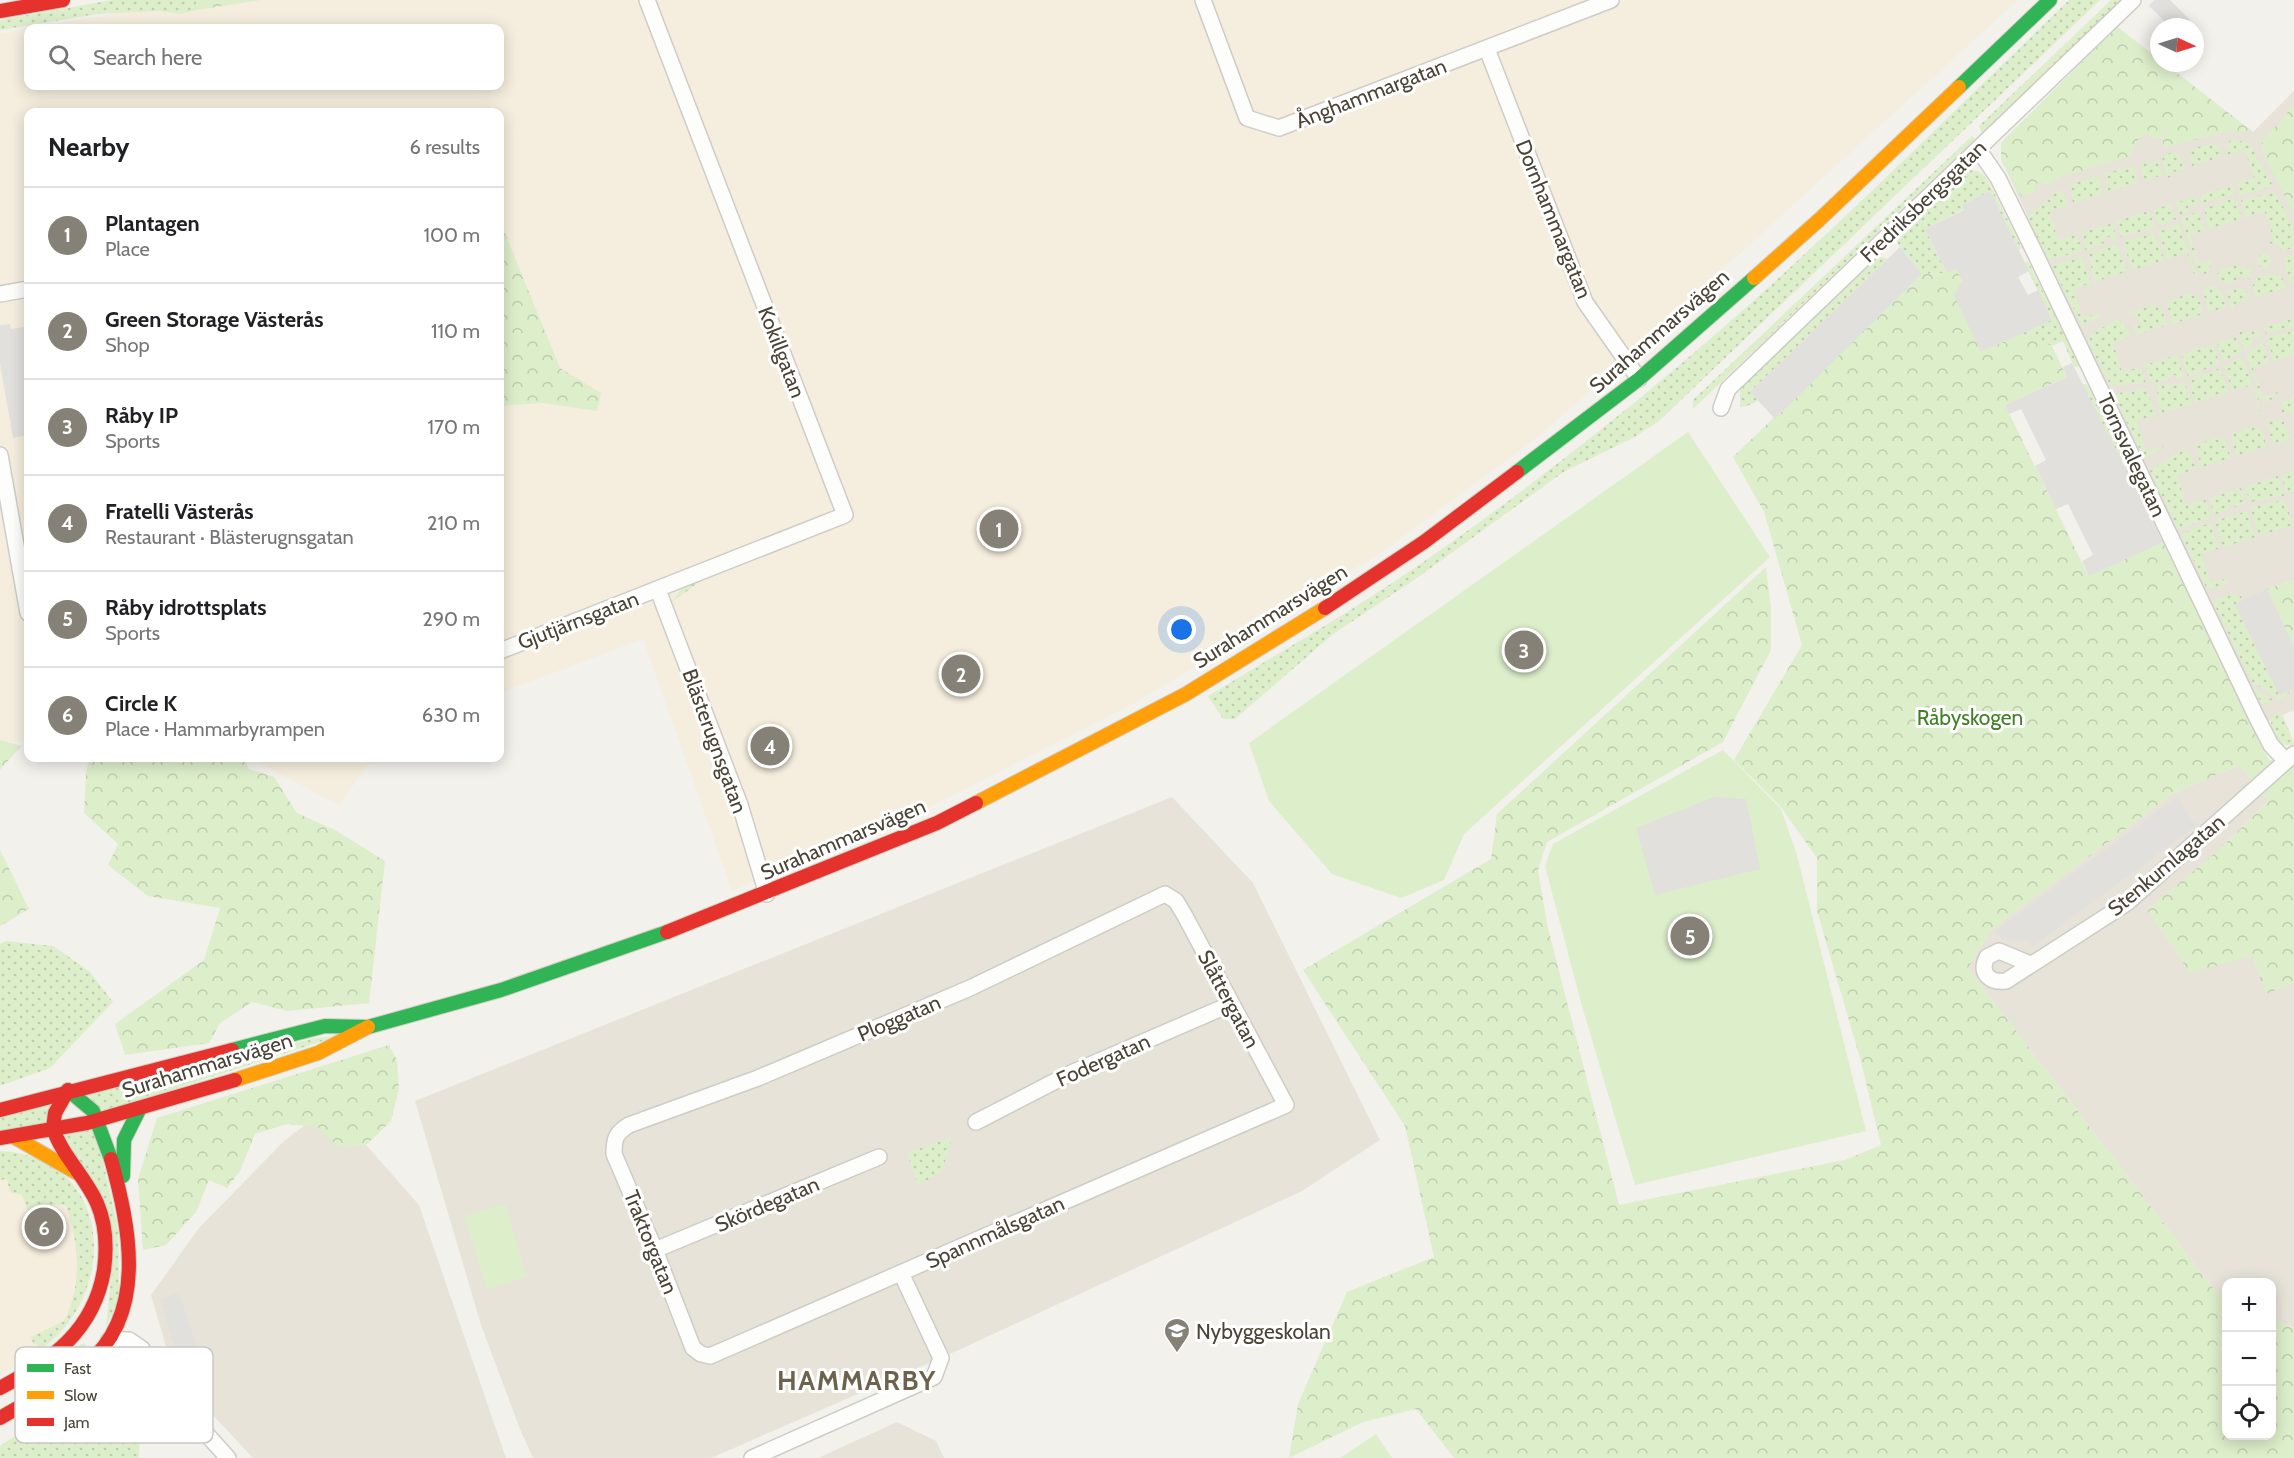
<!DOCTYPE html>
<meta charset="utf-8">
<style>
body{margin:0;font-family:Cabin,sans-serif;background:#f6f6f6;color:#202124}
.controls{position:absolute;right:18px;bottom:18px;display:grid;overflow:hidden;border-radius:12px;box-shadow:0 3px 15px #0003}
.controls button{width:54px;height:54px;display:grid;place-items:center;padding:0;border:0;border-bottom:2px solid #e0e0e0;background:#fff;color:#202124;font:30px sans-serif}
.compass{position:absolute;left:2150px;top:18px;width:54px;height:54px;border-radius:50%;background:#fff;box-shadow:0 3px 15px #0003;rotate:94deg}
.you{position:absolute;left:1182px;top:630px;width:21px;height:21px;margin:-15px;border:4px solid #fff;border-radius:50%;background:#1a73e8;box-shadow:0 0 0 9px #1a73e833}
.badge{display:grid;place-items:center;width:39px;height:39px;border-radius:50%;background:#858176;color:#fff;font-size:20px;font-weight:700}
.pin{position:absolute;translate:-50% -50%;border:3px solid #fff;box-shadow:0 2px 6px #0006}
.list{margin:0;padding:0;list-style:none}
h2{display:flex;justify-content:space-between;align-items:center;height:78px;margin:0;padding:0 24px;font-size:26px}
h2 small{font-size:20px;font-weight:400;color:#757577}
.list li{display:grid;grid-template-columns:39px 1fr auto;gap:18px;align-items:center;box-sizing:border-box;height:96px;padding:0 24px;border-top:2px solid #e0e0e0}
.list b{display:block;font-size:22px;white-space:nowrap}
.list p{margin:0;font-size:20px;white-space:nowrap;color:#757577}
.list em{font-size:20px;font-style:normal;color:#757577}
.icon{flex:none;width:33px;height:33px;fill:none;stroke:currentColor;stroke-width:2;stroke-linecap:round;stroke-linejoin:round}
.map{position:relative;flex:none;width:2294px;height:1458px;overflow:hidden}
.search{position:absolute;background:#fff;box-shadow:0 3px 15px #0003;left:24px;top:24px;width:480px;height:66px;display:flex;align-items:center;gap:15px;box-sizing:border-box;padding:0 21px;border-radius:12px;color:#757577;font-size:22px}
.panel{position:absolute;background:#fff;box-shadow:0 3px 15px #0003;left:24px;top:108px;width:480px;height:654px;border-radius:12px}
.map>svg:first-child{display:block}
</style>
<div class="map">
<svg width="2294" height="1458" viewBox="0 0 2294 1458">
<defs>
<pattern id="grass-dots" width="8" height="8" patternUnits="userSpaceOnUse" patternTransform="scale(1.5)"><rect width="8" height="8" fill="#ddeecb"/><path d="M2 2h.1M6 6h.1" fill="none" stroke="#bfcdaf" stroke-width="1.8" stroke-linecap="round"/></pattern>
<pattern id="forest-crowns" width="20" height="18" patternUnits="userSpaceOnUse" patternTransform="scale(1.5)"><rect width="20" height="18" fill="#ddeecb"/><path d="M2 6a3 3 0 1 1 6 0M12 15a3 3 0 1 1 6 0" fill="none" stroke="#bfcdaf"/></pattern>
</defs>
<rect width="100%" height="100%" fill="#f2f1ec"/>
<!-- residential -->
<g fill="#e7e3d9">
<path d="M2117 27 2159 59V63H2164L2253 132 2294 91V580L2267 589 2294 647V710L2265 723 2001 159V143Z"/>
<path d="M2240 765 2268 801 2221 848 2252 955 2266 993 2294 983V1328L2272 1318V1282H2226V1298L2217 1293 1968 968 1992 929 2174 793Z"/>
<path d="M1172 797 1253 883 1380 1140 1302 1191 961 1349 711 1458H533L520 1429 481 1325 415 1101Z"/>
<path d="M316 1117 353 1130 419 1205 506 1458H253L212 1414 169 1357 151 1295 199 1228 285 1140Z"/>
<path d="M897 1422 936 1441 944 1458H818Z"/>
</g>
<!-- commercial -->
<g fill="#f5eede">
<path d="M194 0H2018L1544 432 1384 551 1135 703 915 814 732 891 643 639 500 693V112H28V740L0 743V34L28 29V86H500V28H32Z"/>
<path d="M250 758H373L339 805Z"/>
<path d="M0 1151 13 1152 58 1170 89 1287 79 1308 59 1336 0 1376Z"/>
</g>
<!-- grass -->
<g fill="url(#grass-dots)">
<path d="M112 0H196L197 10 180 14 161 11 97 14 0 30V20Z"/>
<path d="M2069 0H2100L1659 421 1633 438 1565 471 1414 580 1332 635 1235 719H1223L1208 696C1261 664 1314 633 1366 600 1452 545 1534 483 1614 419 1775 291 1921 143 2069 0Z"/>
<path d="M2111 0H2121L1982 133 1979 126Z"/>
<path d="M1972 136 1975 139 1693 409V400Z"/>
<path d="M2231 139 2249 143 2273 186 2240 195 2237 184 2254 178 2245 150 2228 155 2226 146Z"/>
<path d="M2216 143 2222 157 2192 166 2190 154 2193 148Z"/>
<path d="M2172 152 2180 156 2186 168 2170 173 2171 177 2167 178 2162 157Z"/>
<path d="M2158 160 2163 175 2145 180 2140 164Z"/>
<path d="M2133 166 2139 182 2108 192 2105 175 2107 173Z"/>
<path d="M1968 170 1978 171 1986 177 2022 248 2012 253 1962 205 1964 209 1925 229 1947 273 1922 274 1898 244 1897 238Z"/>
<path d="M2095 177 2099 179 2103 194 2073 203 2070 184Z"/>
<path d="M2233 185 2235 194 2202 203 2200 195Z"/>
<path d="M2056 191H2062L2068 205 2049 211 2058 240 2077 234 2082 251 2048 260 2026 218Z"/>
<path d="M2275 192 2294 229V248L2284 250 2276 244 2267 243 2274 241 2265 212 2246 217 2241 200Z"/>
<path d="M2177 197 2179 202 2196 197 2199 206 2195 207 2193 204 2188 206 2189 210 2180 216 2174 198Z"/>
<path d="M2226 200H2236L2242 219 2209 229 2204 209Z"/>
<path d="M2170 204 2176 219 2159 227 2154 210Z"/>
<path d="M2149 211 2155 228 2121 237 2117 221Z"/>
<path d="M2198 211 2206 230 2190 235 2199 264 2214 260 2206 274 2200 272 2197 266 2181 220Z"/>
<path d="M2113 223 2116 239 2112 240 2111 236 2105 238 2106 242 2086 251 2081 233Z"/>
<path d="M2178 223 2197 274 2196 280 2187 253 2167 259 2159 232Z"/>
<path d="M2154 233 2165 260 2132 270 2123 241Z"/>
<path d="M2116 244 2128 271 2095 282 2088 254Z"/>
<circle cx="2264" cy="261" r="7"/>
<path d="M1877 256 1888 259 1750 392 1758 401 1747 406 1740 407V389L1744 382Z"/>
<path d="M2294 256V285L2291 286 2285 269V257Z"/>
<path d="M2082 257 2091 283 2073 289 2083 318 2100 313V317L2082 325 2051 265Z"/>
<path d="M2028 261 2078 362V367H2074L2063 341 2052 346 2020 334 2016 336 2052 319 2024 263Z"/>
<path d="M2234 265 2250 269 2252 274 2249 281 2246 275 2238 276V282L2220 283 2217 275 2219 271Z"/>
<path d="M2278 274 2283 279 2286 288 2256 297 2252 287 2258 276Z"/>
<path d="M2211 285 2222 292 2227 307 2209 312 2203 292 2207 286Z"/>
<path d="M2240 288 2247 292 2250 299 2234 304 2235 309 2231 310 2227 291Z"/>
<path d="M2191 293 2199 298 2203 314 2172 324 2167 303 2170 300Z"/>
<path d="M2156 304 2162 310 2167 325 2136 335 2134 325 2139 323 2136 313 2130 315V312Z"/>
<path d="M2294 318V327L2266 334 2264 328Z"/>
<path d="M2116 320 2124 323 2130 337 2113 343 2122 372 2140 367 2146 383 2111 386 2088 343 2090 335Z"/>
<path d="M2241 329 2243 334 2259 329 2261 336 2259 338 2256 335 2252 338 2254 342 2244 351 2238 330Z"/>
<path d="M2294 331V354L2274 361 2267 338Z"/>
<path d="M2236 337 2241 352 2223 361 2217 343Z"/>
<path d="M2263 341 2269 362 2253 368 2263 397 2278 392 2270 401 2265 402 2260 398 2246 355Z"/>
<path d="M2213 344 2219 363 2188 377 2181 354Z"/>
<path d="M2177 355 2184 378 2176 379V375L2170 376V380L2150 383 2145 365Z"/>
<path d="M2239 358 2243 360 2260 403V412L2252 385 2232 391 2224 366Z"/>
<path d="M2220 368 2228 392 2195 403 2189 381Z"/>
<path d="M2185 383 2192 404 2159 414 2157 386Z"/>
<path d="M2080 384H2086L2090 388 2125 459 2112 465Z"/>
<path d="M2147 388 2155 415 2137 421 2146 451 2164 446 2148 457 2143 456 2113 394Z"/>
<path d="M2294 398V413L2281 412 2282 402Z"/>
<path d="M2283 420 2291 439 2273 445 2267 422Z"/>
<path d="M2253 426 2261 429 2267 447 2236 456 2231 434Z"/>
<path d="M2218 437 2224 440 2231 458 2201 468 2196 445Z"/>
<path d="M2182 449 2190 453 2196 469 2177 475 2186 505 2205 499 2211 518 2178 529 2150 471Z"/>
<path d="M2128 464 2155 522 2154 528 2123 466Z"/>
<path d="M2294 471V491L2287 494 2281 475Z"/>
<path d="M2278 476 2284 496 2250 502 2245 487Z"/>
<path d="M2241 488 2245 504 2235 507 2234 504 2228 505 2229 509 2214 515 2209 498Z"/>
<path d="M2285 500 2293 525 2259 536 2250 507Z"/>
<path d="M2247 511 2256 537 2223 547 2215 521Z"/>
<path d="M2210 523 2220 548 2201 554 2211 583 2228 578 2227 584 2210 589 2206 587 2181 534Z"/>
<path d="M705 578 672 602 682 588Z"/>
<path d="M2232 594 2241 596 2242 600 2235 604 2279 695 2289 691 2288 695 2279 699 2252 682 2215 606V600Z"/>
<path d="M2252 687 2275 701 2262 704Z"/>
<path d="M2281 712 2294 742V745H2281L2271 728V717Z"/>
<path d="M6 941 53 946 89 971 113 1002 50 1068 0 1086V944Z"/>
<path d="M338 1036 100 1113 87 1092 317 1038Z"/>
<path d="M53 1099 47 1125 0 1131V1117Z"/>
<path d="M95 1126 118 1229 119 1298 106 1327 114 1252 62 1134Z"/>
<path d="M952 1137 942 1172 918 1185 907 1153Z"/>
<path d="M0 1151C112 1157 121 1288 43 1348L33 1343 31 1337 64 1321C83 1283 79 1245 66 1206L57 1204 28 1211 22 1195 10 1192 7 1179 0 1180Z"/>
<path d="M84 1343 90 1351 52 1377 43 1376 74 1348Z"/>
<path d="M140 1407 139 1458H0V1446L31 1425Z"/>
</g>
<!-- forest -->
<g fill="url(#forest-crowns)">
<path d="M196 0H261L197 10Z"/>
<path d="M2117 27 2159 59V63H2164L2253 132 2232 131 2164 147 2162 139 2147 135 2139 138 2130 156 2061 177 2044 186 2041 181 2034 185 2036 191 2021 196 2001 159V143Z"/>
<path d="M2294 105V215L2262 151V142Z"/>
<path d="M500 221 560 368 601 393 597 411 543 403 500 406Z"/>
<path d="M1956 268 1962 282 1981 352 2020 334 2052 346 2067 377 2005 405 2088 575 2163 542 2269 760 2294 763V983L2266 994 2252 956 2190 973 2147 910 2221 848 2268 801 2240 765 2174 793 1992 929 1968 968 2217 1293 2226 1298V1436H2272V1318L2294 1328V1458H1454L1416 1409 1363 1422 1289 1458 1298 1404 1347 1292 1434 1257 1405 1126 1303 970 1491 859 1497 814 1766 567 1771 608V650L1723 742 1547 842 1538 870 1547 924 1619 1205 1845 1160 1881 1145 1860 1058 1817 911V858L1781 807 1734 760 1802 645 1764 512 1733 457 1922 274 1947 273Z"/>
<path d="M2294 580V647L2267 589Z"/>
<path d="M0 740 21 746 0 770Z"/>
<path d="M90 758H244L249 769 274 777 297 813 335 830 385 861 369 1003 287 1011 252 1002 220 1023 209 1043 125 1055 115 1024 204 960 220 908 148 896 108 865 118 844 84 813 86 772Z"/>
<path d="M0 850 29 909 0 926Z"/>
<path d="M389 1045 397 1060 399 1089 391 1121 365 1146 339 1147 317 1127 287 1124 255 1134 240 1171 227 1188 209 1180 196 1212 166 1245 143 1250 138 1179 157 1118Z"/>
</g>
<!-- garden -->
<g fill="#ddeecb">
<path d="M1688 432 1770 557 1464 834 1444 880 1401 898 1332 874 1269 801 1249 743Z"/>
<path d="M1723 750 1781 809 1797 855 1866 1131 1635 1185 1582 1006 1545 866 1553 844Z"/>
<path d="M505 1204 527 1277 487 1289 464 1216Z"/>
<path d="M1376 1434 1392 1458H1340Z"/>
</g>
<!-- parking -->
<g fill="#e2e0dc">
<path d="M2154 0H2170L2190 20 2182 27H2170L2149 6Z"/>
<path d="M1990 191 2029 271 2018 277 2028 295 2038 290 2052 320 1981 352 1954 296 1962 281 1956 269 1947 273 1925 229 1964 210 1962 205Z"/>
<path d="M1900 247 1922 274 1775 419 1750 392Z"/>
<path d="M10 324 11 329 24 327 28 352V435L13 438 0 364V325Z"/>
<path d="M2072 363 2163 542 2089 576 2082 561 2093 555 2068 504 2056 509 2035 466 2046 460 2021 409 2009 414 2005 405 2067 377 2063 367Z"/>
<path d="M2267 589 2294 647V688L2279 695 2235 604Z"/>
<path d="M1714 797 1746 799 1760 869 1655 895 1636 828Z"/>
<path d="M2177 797 2196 826 2032 947 2027 940 2002 939 1995 931Z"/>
<path d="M179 1293 199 1354 179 1360 160 1299Z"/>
</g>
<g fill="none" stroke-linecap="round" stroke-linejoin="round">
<defs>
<g id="street">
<path d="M1203 0 1247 118 1279 128 1611 0"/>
<path d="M1487 49 1585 302 1639 379"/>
<path d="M1978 149 1998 178 2034 251 2256 716 2271 745 2286 761"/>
<path d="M0 294 28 289"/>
<path d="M1721 408 1728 389 2133 0"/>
<path d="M0 455 28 613"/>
<path d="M658 590 740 805 767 894"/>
<path d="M500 651 845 515 647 0"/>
<path d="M1165 894 1176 901 1185 916 1286 1105 710 1356 701 1354 693 1348 655 1250 614 1154C614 1138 616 1133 629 1125L758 1078 970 988Z"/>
<path d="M2030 964 1999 951 1987 957C1979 973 1989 983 2006 981L2127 903 2294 754"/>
<path d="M976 1122 1069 1074 1231 1004"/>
<path d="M655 1250 879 1157"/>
<path d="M165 1388C141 1377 119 1366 109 1340H129L142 1349 165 1388 228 1458"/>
<path d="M752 1458 934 1377 941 1358 901 1273"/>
</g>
<g id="fast">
<path d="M1959 87 2050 0"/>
<path d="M1517 472 1639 379 1754 278"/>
<path d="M232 1050 325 1026 368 1027 501 990 667 932"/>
<path d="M68 1090 93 1111 111 1159"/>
<path d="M123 1176 124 1140 140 1108"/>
</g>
<g id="slow">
<path d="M1754 278 1819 220 1959 87"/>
<path d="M976 803 1186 694 1325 608"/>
<path d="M235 1080 318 1053 368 1027"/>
<path d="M14 1137 77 1173"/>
</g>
<g id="jam">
<path d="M0 11 63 0"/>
<path d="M1325 608 1424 542 1517 472"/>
<path d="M667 932 937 823 976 803"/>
<path d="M0 1110 232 1050"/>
<path d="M0 1138 87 1123 235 1080"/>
<path d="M0 1388C51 1361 94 1331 104 1270 107 1248 106 1224 97 1203 85 1176 62 1156 53 1128L55 1113 68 1090"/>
<path d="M0 1418C29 1401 60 1386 86 1365 148 1314 130 1228 111 1159"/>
</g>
</defs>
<!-- street casing -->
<use href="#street" stroke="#ceccc6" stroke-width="18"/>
<!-- fast casing -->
<use href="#fast" stroke="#d2cfc2" stroke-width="16"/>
<!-- slow casing -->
<use href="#slow" stroke="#d2cfc2" stroke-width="16"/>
<!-- jam casing -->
<use href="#jam" stroke="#d2cfc2" stroke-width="16"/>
<!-- street -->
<use href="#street" stroke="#fdfdfc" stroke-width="15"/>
<!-- fast -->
<use href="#fast" stroke="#30b455" stroke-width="14"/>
<!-- slow -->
<use href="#slow" stroke="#ff9f0a" stroke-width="14"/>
<!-- jam -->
<use href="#jam" stroke="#e5322d" stroke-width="14"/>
</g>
<!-- icons -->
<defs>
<symbol id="school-pin" viewBox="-11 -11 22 30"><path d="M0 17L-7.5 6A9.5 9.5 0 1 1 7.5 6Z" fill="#858176" stroke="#fff"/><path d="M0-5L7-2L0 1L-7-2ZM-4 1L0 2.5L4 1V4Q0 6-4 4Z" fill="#fff"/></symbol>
</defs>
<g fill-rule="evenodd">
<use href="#school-pin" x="1162" y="1316" width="30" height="40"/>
</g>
<g text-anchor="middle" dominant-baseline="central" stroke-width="6" stroke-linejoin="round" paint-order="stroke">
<!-- street labels -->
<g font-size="21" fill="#4a4437" stroke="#fff">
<text transform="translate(1371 93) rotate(-21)">Ånghammargatan</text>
<text transform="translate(1923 201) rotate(-44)">Fredriksbergsgatan</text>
<text transform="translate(1554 219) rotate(68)">Dornhammargatan</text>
<text transform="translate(1659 331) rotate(-41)">Surahammarsvägen</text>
<text transform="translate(782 352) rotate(69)">Kokillgatan</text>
<text transform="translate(2132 455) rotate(65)">Tornsvalegatan</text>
<text transform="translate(1270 616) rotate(-32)">Surahammarsvägen</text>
<text transform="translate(578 620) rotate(-21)">Gjutjärnsgatan</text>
<text transform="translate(715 741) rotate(70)">Blästerugnsgatan</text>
<text transform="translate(843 839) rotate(-23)">Surahammarsvägen</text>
<text transform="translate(2166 865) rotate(-40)">Stenkumlagatan</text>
<text transform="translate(1229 999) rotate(62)">Slåttergatan</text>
<text transform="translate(899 1018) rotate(-23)">Ploggatan</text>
<text transform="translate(1103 1060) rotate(-24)">Fodergatan</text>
<text transform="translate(207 1065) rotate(-17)">Surahammarsvägen</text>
<text transform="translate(767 1204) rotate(-23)">Skördegatan</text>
<text transform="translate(995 1232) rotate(-24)">Spannmålsgatan</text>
<text transform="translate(651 1242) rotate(68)">Traktorgatan</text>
</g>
<!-- park labels -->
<g font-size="21" fill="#418025" stroke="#fff">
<text x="1970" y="717">Råbyskogen</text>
</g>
<!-- poi labels -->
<g font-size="21" fill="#4a4437" stroke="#fff" text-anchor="start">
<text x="1196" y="1331">Nybyggeskolan</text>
</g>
<!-- district labels -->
<g font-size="27" font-weight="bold" letter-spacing="1.5" fill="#6d634d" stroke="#fff">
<text x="857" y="1380">HAMMARBY</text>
</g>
</g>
<!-- legend -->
<rect x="15" y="1347" width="198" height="96" rx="9" fill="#fff" stroke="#c9c7c3" stroke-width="1.5"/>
<rect x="27" y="1364" width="27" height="8" fill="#30b455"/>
<rect x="27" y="1391" width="27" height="8" fill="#ff9f0a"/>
<rect x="27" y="1418" width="27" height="8" fill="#e5322d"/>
<g font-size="16" fill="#4a4437">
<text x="64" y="1374">Fast</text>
<text x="64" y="1401">Slow</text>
<text x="64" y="1428">Jam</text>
</g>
</svg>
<div class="controls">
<button>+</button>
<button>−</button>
<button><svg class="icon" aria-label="locate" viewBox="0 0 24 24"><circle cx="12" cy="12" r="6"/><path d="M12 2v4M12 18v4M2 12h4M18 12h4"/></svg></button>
</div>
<svg class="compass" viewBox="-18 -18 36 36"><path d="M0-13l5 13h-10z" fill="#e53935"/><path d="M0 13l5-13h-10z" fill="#757577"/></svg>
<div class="you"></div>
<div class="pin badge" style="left:999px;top:529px">1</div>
<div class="pin badge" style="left:961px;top:674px">2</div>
<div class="pin badge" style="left:1524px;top:650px">3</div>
<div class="pin badge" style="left:770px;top:746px">4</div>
<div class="pin badge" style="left:1690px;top:936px">5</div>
<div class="pin badge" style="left:44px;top:1227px">6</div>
<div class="search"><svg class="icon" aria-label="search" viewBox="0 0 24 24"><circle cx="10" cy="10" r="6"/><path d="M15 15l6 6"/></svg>Search here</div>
<section class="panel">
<h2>Nearby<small>6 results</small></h2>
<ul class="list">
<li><span class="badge">1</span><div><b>Plantagen</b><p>Place</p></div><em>100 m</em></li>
<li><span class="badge">2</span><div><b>Green Storage Västerås</b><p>Shop</p></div><em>110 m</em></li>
<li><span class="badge">3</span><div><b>Råby IP</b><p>Sports</p></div><em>170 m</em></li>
<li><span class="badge">4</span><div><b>Fratelli Västerås</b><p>Restaurant · Blästerugnsgatan</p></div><em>210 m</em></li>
<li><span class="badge">5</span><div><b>Råby idrottsplats</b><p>Sports</p></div><em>290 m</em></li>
<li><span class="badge">6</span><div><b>Circle K</b><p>Place · Hammarbyrampen</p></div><em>630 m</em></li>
</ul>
</section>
</div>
